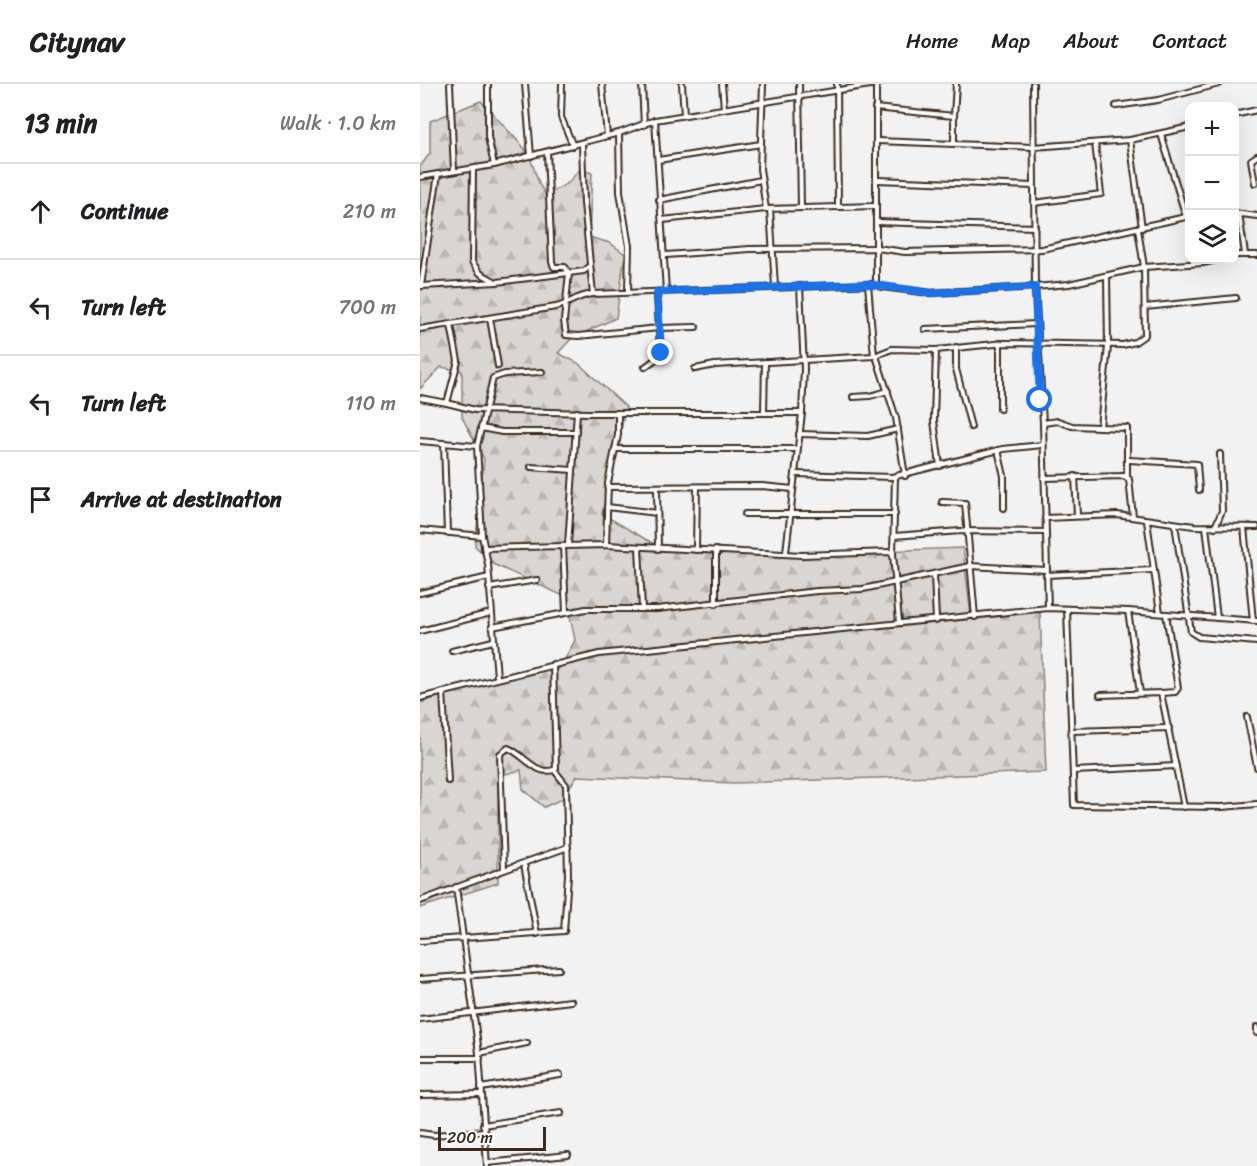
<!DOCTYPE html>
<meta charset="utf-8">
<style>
body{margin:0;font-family:Sriracha,sans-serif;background:#f6f6f6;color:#202124}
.controls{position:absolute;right:18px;top:18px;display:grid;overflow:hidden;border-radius:12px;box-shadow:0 6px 24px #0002}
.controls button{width:54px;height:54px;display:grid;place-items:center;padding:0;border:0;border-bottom:2px solid #e0e0e0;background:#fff;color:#202124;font:30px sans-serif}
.scale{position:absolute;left:18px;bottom:15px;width:108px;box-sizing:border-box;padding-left:6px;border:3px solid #3b2a1e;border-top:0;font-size:16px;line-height:21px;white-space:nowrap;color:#3b2a1e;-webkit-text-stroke:4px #fff;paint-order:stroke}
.stop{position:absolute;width:18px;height:18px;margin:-14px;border:4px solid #1a73e8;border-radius:50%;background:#fff}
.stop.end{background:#1a73e8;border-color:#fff;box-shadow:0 2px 6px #0008}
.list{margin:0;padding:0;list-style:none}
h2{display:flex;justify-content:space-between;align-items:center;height:78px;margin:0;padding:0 24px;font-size:26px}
h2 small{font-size:20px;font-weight:400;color:#757577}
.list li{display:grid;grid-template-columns:39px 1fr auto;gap:18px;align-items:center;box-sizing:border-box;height:96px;padding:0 24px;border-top:2px solid #e0e0e0}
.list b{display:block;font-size:22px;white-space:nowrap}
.list em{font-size:20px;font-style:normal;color:#757577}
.icon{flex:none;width:33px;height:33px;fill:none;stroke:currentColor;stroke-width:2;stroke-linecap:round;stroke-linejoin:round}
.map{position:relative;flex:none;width:837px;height:1082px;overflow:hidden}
header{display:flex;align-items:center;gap:36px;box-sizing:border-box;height:84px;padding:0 30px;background:#fff;border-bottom:2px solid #e0e0e0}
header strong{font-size:28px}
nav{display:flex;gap:33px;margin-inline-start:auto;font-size:21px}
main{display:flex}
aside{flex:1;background:#fff}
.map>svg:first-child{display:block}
</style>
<header>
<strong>Citynav</strong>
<nav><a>Home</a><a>Map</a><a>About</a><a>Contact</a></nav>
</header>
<main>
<aside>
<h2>13 min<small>Walk · 1.0 km</small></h2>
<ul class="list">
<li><svg class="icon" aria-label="ahead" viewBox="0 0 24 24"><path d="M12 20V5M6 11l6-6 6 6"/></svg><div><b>Continue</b></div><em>210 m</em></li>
<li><svg class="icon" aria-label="left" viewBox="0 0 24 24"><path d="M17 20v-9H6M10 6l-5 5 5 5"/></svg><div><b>Turn left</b></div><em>700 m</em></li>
<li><svg class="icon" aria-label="left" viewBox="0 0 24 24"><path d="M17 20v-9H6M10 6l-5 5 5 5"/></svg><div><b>Turn left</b></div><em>110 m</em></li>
<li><svg class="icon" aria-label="arrive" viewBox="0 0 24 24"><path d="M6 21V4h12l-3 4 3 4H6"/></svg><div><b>Arrive at destination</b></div></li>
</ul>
</aside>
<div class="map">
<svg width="837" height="1082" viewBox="0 0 837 1082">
<defs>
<pattern id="forest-firs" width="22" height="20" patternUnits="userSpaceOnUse" patternTransform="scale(1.5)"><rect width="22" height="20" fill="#d8d5d2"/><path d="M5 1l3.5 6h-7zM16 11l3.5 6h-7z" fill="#bab7b4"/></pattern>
</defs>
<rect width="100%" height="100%" fill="#f3f2f2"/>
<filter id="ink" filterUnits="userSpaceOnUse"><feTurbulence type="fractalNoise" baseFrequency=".0167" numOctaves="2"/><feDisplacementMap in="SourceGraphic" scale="12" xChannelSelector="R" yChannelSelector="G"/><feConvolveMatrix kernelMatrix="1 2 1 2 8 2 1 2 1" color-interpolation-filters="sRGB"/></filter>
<g filter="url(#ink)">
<!-- forest -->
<path fill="url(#forest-firs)" stroke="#8a8078" stroke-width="1.5" d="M61 17 108 68 120 102 127 111 148 99 160 85 172 89 169 153 190 159 205 170 196 234 152 254 138 269 158 279 206 323 182 430 246 467 376 470 543 464 551 532 620 526 626 688 314 699 157 692 142 715 124 723 103 705 101 686 78 692V799L0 824V619L36 607 141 583 155 556 146 513 75 481 55 462 64 375 42 333V287L21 283 0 305V83L10 69V37Z"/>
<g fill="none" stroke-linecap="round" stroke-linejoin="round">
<defs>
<g id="minor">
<path d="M30 0 34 87"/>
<path d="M68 0V53L74 81"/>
<path d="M105 0 111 72"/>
<path d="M142 0 141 33 153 62"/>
<path d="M182 0 187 52"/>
<path d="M222 0 224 41"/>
<path d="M262 0 264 31"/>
<path d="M302 0 304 24"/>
<path d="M343 0 340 85 346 125"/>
<path d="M379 0 381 123"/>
<path d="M417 0 418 122"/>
<path d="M613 0 615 203 623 339 628 524"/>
<path d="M696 22 738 16 799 0"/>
<path d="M455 24 534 32 536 0"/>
<path d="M814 31 837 26"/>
<path d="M534 32V60"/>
<path d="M235 36 246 207"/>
<path d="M199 49 200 108 209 162 208 207"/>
<path d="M741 50 766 133"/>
<path d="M710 56 722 144"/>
<path d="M457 57 613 63 710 56 770 43"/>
<path d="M162 59 164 119 173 210"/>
<path d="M127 68 132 178 134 183H145L149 189 144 237 146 251 158 252 239 244 237 208"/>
<path d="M238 76 341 60"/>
<path d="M53 85 52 178 60 189 76 198"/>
<path d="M0 93 74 81 199 49 235 36 456 0"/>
<path d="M458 96 613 102"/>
<path d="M835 99 831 76 837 72"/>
<path d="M239 116 341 96"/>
<path d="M614 119 681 110 675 59"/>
<path d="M350 125 355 202"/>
<path d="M814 129 837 132"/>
<path d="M819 130 825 170"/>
<path d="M242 136 346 125 456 122"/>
<path d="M457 138 615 143"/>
<path d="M246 171 330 165 457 164 485 168 622 165 770 132"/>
<path d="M814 171H837"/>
<path d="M448 200 454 272"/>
<path d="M456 200 462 203 511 209 615 203 649 200 724 183 783 179 797 176"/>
<path d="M1 202 77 198 164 187 169 183"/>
<path d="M1 202 18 90"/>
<path d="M725 223 816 214"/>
<path d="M70 234 78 282"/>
<path d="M0 245 136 223C150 220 155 212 173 210L456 200V0"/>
<path d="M505 245 616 240"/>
<path d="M536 263V285L551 343"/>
<path d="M516 266 514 337 520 382"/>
<path d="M456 272 476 334 485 392"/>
<path d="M225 283 240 272 239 244 276 243"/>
<path d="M275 285 295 281 454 272 472 265 516 266 585 259 703 261 715 258 725 251 724 183 718 145"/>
<path d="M433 313 450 312 468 307"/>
<path d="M0 314 27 319 38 277 31 241"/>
<path d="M27 319 55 326 169 329H382L384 285 380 202"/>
<path d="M580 325V259"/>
<path d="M344 328 345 278"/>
<path d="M623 339 638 337 652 342 707 344V393"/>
<path d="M680 343 688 262 687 192"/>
<path d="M61 344 82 348H156"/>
<path d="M379 350 448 352 478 345"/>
<path d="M0 357 57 362"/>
<path d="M24 359 27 449"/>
<path d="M195 365H377"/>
<path d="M578 366 584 392V424"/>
<path d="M709 376 777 380 779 406"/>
<path d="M111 383 153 386"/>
<path d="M376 390 472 393 583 365 622 361"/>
<path d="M655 392 657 431"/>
<path d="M624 394 704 392 709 395 713 433"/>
<path d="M188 403 342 402 373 405"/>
<path d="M237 404 238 465"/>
<path d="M522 418 545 419 555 533"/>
<path d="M187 423 237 429"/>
<path d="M325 430H475"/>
<path d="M625 434 697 431 774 442 837 443"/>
<path d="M727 437 740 529"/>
<path d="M755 440 771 548 779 553 837 558"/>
<path d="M786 443 797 534"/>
<path d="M795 443 802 427 800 370"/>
<path d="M824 443 833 537"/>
<path d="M0 446 62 452"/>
<path d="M474 452 541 447 625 448"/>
<path d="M148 461 157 328"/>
<path d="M186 461 188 399 198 351V329"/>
<path d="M143 462 146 528"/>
<path d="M219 463 222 525"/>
<path d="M64 464 186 461 382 471 470 468 473 470 479 538"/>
<path d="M276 466 277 403"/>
<path d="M366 468 382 329"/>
<path d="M473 469 475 393"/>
<path d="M514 490 516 537"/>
<path d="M626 491 733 486"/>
<path d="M69 504 117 496"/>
<path d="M0 509 69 493"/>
<path d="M296 520V466"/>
<path d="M647 526 654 721 802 723 837 720"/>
<path d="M708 527 720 609"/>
<path d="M72 543 166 525H237L397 507 443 505 550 482 626 486"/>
<path d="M0 547 71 529"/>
<path d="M32 567 73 557"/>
<path d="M77 593 68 480 62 452 57 362 73 294 85 290 122 288"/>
<path d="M23 608 28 697"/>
<path d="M741 609 755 608 758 604 746 530"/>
<path d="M680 611 741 609 764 723"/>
<path d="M0 614 179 570 628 524 708 527 837 537"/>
<path d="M827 633 837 683"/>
<path d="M652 647 749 644"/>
<path d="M654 687 756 682"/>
<path d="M104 780 117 850"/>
<path d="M84 786 148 763"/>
<path d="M36 803 59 969 67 1082"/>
<path d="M0 817 84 786 80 670 88 664C104 670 117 694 136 685L133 580"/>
<path d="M0 857 144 847 148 791 146 701 135 687"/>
<path d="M0 895 139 885"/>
<path d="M0 935 151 917"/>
<path d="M837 943V949"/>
<path d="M59 969 107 959"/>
<path d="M0 974H60"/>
<path d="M61 1004 140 991"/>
<path d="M0 1011 61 1010"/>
<path d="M63 1041 141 1029"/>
<path d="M0 1049 14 1051 64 1047"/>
<path d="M67 1079 148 1071"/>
</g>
</defs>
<!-- minor casing -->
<use href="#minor" stroke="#3b2a1e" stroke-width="8"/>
<!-- minor -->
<use href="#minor" stroke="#fff" stroke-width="4"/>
</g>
</g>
<g fill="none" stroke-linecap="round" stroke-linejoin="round" filter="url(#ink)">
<!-- route -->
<path stroke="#1a73e8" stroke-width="8" d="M241 269 237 208 448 200 511 209 615 203 620 316"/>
</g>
</svg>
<div class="controls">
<button>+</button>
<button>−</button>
<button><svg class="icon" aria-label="layers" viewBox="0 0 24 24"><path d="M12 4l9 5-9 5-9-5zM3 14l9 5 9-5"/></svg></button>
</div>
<div class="scale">200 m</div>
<div class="stop" style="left:620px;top:316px"></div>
<div class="stop end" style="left:241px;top:269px"></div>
</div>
</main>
